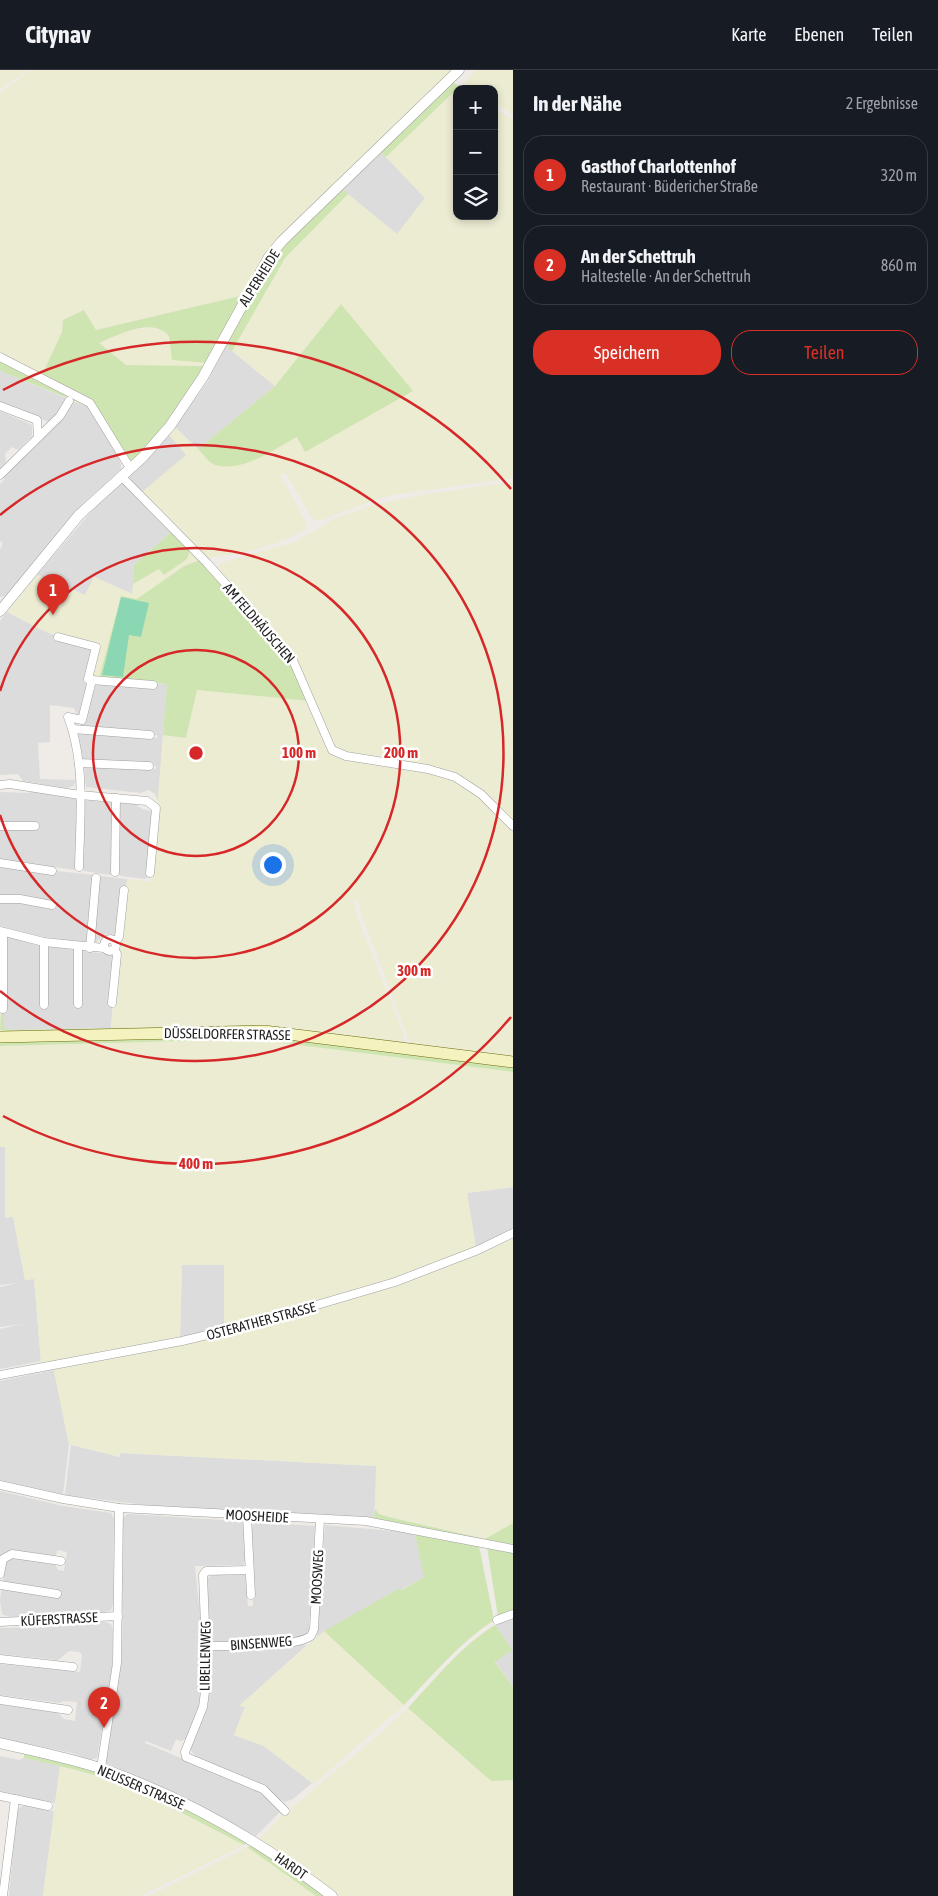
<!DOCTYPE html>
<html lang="de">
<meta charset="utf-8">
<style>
body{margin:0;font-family:"Asap Condensed",sans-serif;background:#20242c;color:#f1f3f6}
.controls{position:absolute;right:15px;top:15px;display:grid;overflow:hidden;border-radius:10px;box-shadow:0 2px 8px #0003}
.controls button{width:45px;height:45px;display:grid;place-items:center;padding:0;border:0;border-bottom:1px solid #363941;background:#171b24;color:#f1f3f6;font:25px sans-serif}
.you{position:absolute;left:272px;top:794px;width:18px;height:18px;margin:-12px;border:4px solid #fff;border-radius:50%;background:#1a73e8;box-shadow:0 0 0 8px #1a73e833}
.badge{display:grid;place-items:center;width:32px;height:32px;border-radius:50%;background:#d93025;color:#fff;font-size:16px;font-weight:700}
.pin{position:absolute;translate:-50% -41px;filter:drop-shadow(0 1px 2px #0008)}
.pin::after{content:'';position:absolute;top:26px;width:18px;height:15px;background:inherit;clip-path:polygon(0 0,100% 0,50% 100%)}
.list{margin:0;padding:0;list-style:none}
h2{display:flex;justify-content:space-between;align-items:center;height:65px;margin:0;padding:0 20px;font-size:21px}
h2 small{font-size:16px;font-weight:400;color:#9ea1a6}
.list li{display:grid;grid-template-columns:32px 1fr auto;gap:15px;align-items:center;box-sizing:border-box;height:80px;margin:0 10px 10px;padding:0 10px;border:1px solid #363941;border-radius:20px}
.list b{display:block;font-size:19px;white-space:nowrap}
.list p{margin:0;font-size:16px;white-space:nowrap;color:#9ea1a6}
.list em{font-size:16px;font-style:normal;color:#9ea1a6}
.actions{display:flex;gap:10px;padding:15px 20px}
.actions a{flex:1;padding:11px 0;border:1px solid #d93025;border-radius:20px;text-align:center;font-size:18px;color:#d93025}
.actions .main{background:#d93025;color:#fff}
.icon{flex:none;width:28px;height:28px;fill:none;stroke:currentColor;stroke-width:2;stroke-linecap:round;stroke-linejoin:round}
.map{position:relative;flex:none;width:513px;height:1826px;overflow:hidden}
header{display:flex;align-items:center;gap:30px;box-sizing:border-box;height:70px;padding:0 25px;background:#171b24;border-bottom:1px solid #363941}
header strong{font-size:24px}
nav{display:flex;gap:28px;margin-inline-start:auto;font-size:18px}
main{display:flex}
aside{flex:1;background:#171b24}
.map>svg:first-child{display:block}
</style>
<header>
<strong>Citynav</strong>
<nav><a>Karte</a><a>Ebenen</a><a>Teilen</a></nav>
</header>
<main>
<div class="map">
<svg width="513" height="1826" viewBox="0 0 513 1826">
<rect width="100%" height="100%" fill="#efebe6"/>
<!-- residential -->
<g fill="#dddcdc">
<path d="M381 82 425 128 397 165 342 120Z"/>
<path d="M226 276 275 316 198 379 175 357 208 311Z"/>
<path d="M0 300 3 302 68 329 51 353 0 332Z"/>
<path d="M71 331 87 336 111 372 121 394V399L82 434 5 526 0 527V480L3 473 0 471V414L5 409 1 406Z"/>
<path d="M0 341 32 355V366L18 380 12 377 5 384 6 392 0 399Z"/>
<path d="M169 365 187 385 141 423 134 416 129 406Z"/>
<path d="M122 413 171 462 134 495 133 524 94 507 85 525 37 505 91 442Z"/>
<path d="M7 542 46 562 91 578 94 581 79 649 74 638 50 635V672L38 673 40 709 76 710 73 716 66 718 23 711 18 704 0 705V551Z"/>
<path d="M98 612 167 614 158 731 155 724 149 720 141 723 86 717 84 695H125L156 699V696L125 692H83L77 661 157 668V665L82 658 94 615Z"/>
<path d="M32 721 79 729 78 798 75 800 0 789V722L29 723Z"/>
<path d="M82 730 115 733 114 802 110 805 84 801 81 798Z"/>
<path d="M118 733 135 734 142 739 154 742 149 806 145 809 120 806 116 802Z"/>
<path d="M0 795 95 805 89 873 31 865 0 856Z"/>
<path d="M100 806 127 809 126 819 118 865 105 864 95 873H92L98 808Z"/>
<path d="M4 867 42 876 116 885 111 958 11 960 4 958Z"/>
<path d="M5 1076V1147L13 1146 25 1210 34 1209 41 1291 0 1299V1259L22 1254 0 1257V1217L19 1213 0 1215V1077Z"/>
<path d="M513 1117V1158L476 1178 467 1123Z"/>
<path d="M182 1195H224V1258L180 1268Z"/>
<path d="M54 1300 69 1374 63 1424 0 1410V1311Z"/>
<path d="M71 1375 120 1387V1383L377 1396 374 1448 162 1437 65 1425Z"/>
<path d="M0 1421 63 1436 111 1443 114 1449 113 1534 111 1540 105 1542 9 1547 2 1544 0 1530 6 1492 11 1488 55 1494 58 1500 64 1501 67 1482 58 1480 56 1485 52 1486 8 1481 0 1486Z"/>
<path d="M127 1444 240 1451 244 1454 246 1489 243 1495 195 1496 199 1536 201 1537 204 1598 199 1636 190 1660 186 1669 180 1671 176 1669 171 1681 146 1671 145 1673 252 1718 270 1730 280 1742 256 1766 187 1730 106 1693 122 1587 123 1448Z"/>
<path d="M256 1452 315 1456 309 1561 304 1567 255 1573H218L213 1571 209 1566 206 1515 209 1507 217 1504 245 1505 248 1536H253L251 1457Z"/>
<path d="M325 1455 415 1463 425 1507 401 1520 398 1519 317 1567Z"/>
<path d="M513 1546V1617L495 1591V1555Z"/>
<path d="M80 1552H105L111 1554 113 1560 112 1598 97 1688 91 1690 72 1683 0 1668V1634L57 1642 64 1649 75 1651 77 1632 63 1631 60 1633 0 1625V1594L80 1602 82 1584 79 1582 69 1581 58 1590 0 1584V1558L48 1557 50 1554Z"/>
<path d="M302 1574 307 1575 240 1635 245 1637 234 1665 264 1676 312 1713 293 1729 285 1732 197 1688 190 1679 210 1608V1586L213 1581Z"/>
<path d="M0 1686 19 1690 24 1688 60 1696 55 1733 0 1721Z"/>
<path d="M24 1735 54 1741 43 1826H9L17 1740Z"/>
</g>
<!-- farmland -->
<g fill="#ececd3">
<path d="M0 0H28L0 19Z"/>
<path d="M31 0H454L282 164 264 186 240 226 96 260 84 240 63 250 62 262 42 305 0 285V23Z"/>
<path d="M476 0H513V45L494 32V19H473L464 13Z"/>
<path d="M457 19V146H494V38L513 50V408L398 424 374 430 318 451 312 448 285 402 280 405 307 454 305 460 277 473 242 483 206 488 141 423 186 385 169 365 175 357 214 395 226 396 268 383 297 367 305 382 341 234 275 316 232 281 285 188 348 124 397 164 425 128 386 87Z"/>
<path d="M158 258 206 293 204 296 126 295 99 273 132 259Z"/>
<path d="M513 412V753L457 705 346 684 336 679 330 671 294 586 216 499 220 493 295 472 336 448 377 434 427 424Z"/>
<path d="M190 480 200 490 184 496 137 529 99 608 90 607 98 575 46 562 7 542 37 505 85 525 94 507 132 524 133 514 159 499 164 505Z"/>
<path d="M197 619 310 631 333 683 426 700 455 710 479 727 513 761V986L410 973 362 846 358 829 354 832 357 847 404 965V972L261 955 111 958 127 809 151 812 163 665 186 667Z"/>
<path d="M220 970 267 971 513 1002V1117L467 1123 476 1178 380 1214 224 1258V1195H182L180 1268 41 1293 34 1209 25 1210 13 1147 5 1148V1077H0V976Z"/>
<path d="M513 1166V1453L485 1469 379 1444 375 1439 376 1396 120 1383V1387L69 1374 53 1297 226 1265 295 1246 381 1220 479 1184Z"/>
<path d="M324 1561 404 1635 314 1714 264 1676 234 1665 245 1637 239 1636Z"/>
<path d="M408 1638 491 1711 513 1710V1826H340L260 1768 283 1745 377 1666Z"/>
<path d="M60 1696 87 1703 148 1727 244 1775 140 1826H43Z"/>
<path d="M247 1777 316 1826H149Z"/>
</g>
<!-- grass -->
<g fill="#cfe5b1">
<path d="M454 0 282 167 208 293 172 290 169 266C152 246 118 265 99 273L126 295 206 296 167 357 134 391 126 388 100 342 42 305 62 262 63 250 84 240 96 260 240 226 264 186 282 164Z"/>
<path d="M451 12 460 16 386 87 381 82 342 119 348 124 285 188 232 281 226 276C205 314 184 348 155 380L270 189Z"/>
<path d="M341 234 413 321 305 382 297 367C274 379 243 403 215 395 209 393 203 384 198 379L275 316Z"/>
<path d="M0 289 81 331 87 336 3 302 0 300Z"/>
<path d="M171 462 190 480 187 489 164 505 159 499 133 514 134 495Z"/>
<path d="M200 490 290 589 310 631 197 620 186 668 163 665 167 614 99 608 121 526 137 529 184 496Z"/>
<path d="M1 939H4V958L11 960 261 955 404 972 402 974 284 959 7 961 0 960Z"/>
<path d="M256 965 513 996V1002L267 971 220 970 0 976V971Z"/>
<path d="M375 1439 379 1444 393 1448 485 1469 513 1453V1476L374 1448Z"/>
<path d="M415 1463 479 1476 494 1550C459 1573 433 1605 404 1635L324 1561 398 1519 402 1520 424 1507Z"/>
<path d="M487 1477 513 1482V1541L498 1547Z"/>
<path d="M495 1555 512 1580 495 1592 513 1617V1710L491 1711 408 1638C435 1609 461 1576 495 1555Z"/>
<path d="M24 1682 102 1702 217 1754 247 1773 244 1775C193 1749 142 1720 87 1703 66 1697 45 1693 24 1688Z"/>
<path d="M255 1775 327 1826H316L247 1777Z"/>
</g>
<!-- pitch -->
<path fill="#8bd7b3" d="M121 527 149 533 141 567 129 565 123 607 102 605Z"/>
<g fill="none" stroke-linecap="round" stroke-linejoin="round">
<defs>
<g id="minor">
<path d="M0 287 90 333 130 398"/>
<path d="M0 336 37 350 38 367"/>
<path d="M0 405 60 346 69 331"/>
<path d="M121 406 207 493 292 588 332 680 346 686 428 699 455 707 481 724 513 756"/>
<path d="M58 567 96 577 88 609 92 610"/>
<path d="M73 659 150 665"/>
<path d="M79 693 149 696"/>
<path d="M0 715 10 714 80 725 147 731 156 738 150 803"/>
<path d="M0 756H35"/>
<path d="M0 793 52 801"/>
<path d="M79 797C80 747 86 694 68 647L82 650 92 610 153 615"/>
<path d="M115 802 116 728"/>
<path d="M0 829H20L52 835"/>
<path d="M0 861 44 872 104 878"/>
<circle cx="110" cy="875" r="6"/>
<path d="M115 873 119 867 124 820"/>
<path d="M78 877V934"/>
<path d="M90 878 96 808"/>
<path d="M112 933 117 884 114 879"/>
<path d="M44 935V872"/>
<path d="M3 939V862"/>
<path d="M0 1305 182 1271 249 1255 395 1212 478 1180 513 1163"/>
<path d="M0 1415 63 1429 119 1438 366 1451 513 1479"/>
<path d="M247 1446 251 1525"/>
<path d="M249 1500 206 1501 203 1505 207 1606 203 1637 185 1682 186 1687 263 1719 285 1741"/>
<path d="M0 1504 3 1489 12 1484 61 1491"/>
<path d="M0 1515 57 1524"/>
<path d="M497 1550 513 1544"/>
<path d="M0 1552 118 1546"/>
<path d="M206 1576C229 1576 294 1578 311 1566L314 1559 320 1450"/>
<path d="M0 1589 73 1597"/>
<path d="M0 1630 68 1640"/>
<path d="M101 1698 117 1593 119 1438"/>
<path d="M0 1726 48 1736"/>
<path d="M3 1826 15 1729"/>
</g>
<g id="tertiary">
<path d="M0 541 79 445 143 387 170 356 203 307 269 187 282 171 459 0"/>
<path d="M0 1673C34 1681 70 1688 103 1699 186 1728 263 1773 332 1826"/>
</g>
<path id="secondary" d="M0 967 264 961 513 992"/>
</defs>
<!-- minor casing -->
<use href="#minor" stroke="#a0a0a0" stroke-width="9"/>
<!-- tertiary casing -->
<use href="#tertiary" stroke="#a0a0a0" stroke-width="11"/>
<!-- secondary casing -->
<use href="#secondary" stroke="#6d6e0e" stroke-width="12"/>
<!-- minor -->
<use href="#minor" stroke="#fff" stroke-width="8"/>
<!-- tertiary -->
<use href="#tertiary" stroke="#fff" stroke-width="10"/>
<!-- secondary -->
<use href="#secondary" stroke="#f4f2bf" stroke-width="11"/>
</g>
<!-- distance rings -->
<g fill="none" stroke="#d62828" stroke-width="2.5">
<circle cx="196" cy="683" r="103"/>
<path d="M0 621A205 205 0 1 1 0 745"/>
<path d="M0 445A308 308 0 1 1 0 921"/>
<path d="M511 947A411 411 0 0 1 3 1046M3 320A411 411 0 0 1 511 419"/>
</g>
<g text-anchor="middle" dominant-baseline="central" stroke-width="5" stroke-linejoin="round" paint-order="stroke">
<!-- street labels -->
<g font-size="14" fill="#1f1f1f" stroke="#fff">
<text transform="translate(259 208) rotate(-58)">ALPERHEIDE</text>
<text transform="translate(259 553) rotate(49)">AM FELDHÄUSCHEN</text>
<text transform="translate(227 964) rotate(1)">DÜSSELDORFER STRASSE</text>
<text transform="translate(261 1251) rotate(-15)">OSTERATHER STRASSE</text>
<text transform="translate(257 1446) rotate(3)">MOOSHEIDE</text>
<text transform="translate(317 1507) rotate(-87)">MOOSWEG</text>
<text transform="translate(59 1549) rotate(-3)">KÜFERSTRASSE</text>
<text transform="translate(261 1573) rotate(-4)">BINSENWEG</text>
<text transform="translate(205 1586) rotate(-89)">LIBELLENWEG</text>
<text transform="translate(141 1717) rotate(23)">NEUSSER STRASSE</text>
<text transform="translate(291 1796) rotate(35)">HARDT</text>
</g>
</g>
<circle cx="196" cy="683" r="8" fill="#d62828" stroke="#fff" stroke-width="2.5"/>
<g font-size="15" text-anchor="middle" font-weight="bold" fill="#d62828" stroke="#fff" stroke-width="5" stroke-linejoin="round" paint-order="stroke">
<text x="299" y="688">100 m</text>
<text x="401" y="688">200 m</text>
<text x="414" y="906">300 m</text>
<text x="196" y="1099">400 m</text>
</g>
</svg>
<div class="controls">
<button>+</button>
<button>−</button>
<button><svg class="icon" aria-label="layers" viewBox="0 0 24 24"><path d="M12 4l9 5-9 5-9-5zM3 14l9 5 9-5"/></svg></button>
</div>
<div class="you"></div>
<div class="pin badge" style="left:53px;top:545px">1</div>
<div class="pin badge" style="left:104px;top:1658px">2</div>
</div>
<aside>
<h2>In der Nähe<small>2 Ergebnisse</small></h2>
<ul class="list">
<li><span class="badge">1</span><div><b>Gasthof Charlottenhof</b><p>Restaurant · Büdericher Straße</p></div><em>320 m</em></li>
<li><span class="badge">2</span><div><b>An der Schettruh</b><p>Haltestelle · An der Schettruh</p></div><em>860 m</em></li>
</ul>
<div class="actions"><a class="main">Speichern</a><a>Teilen</a></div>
</aside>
</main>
